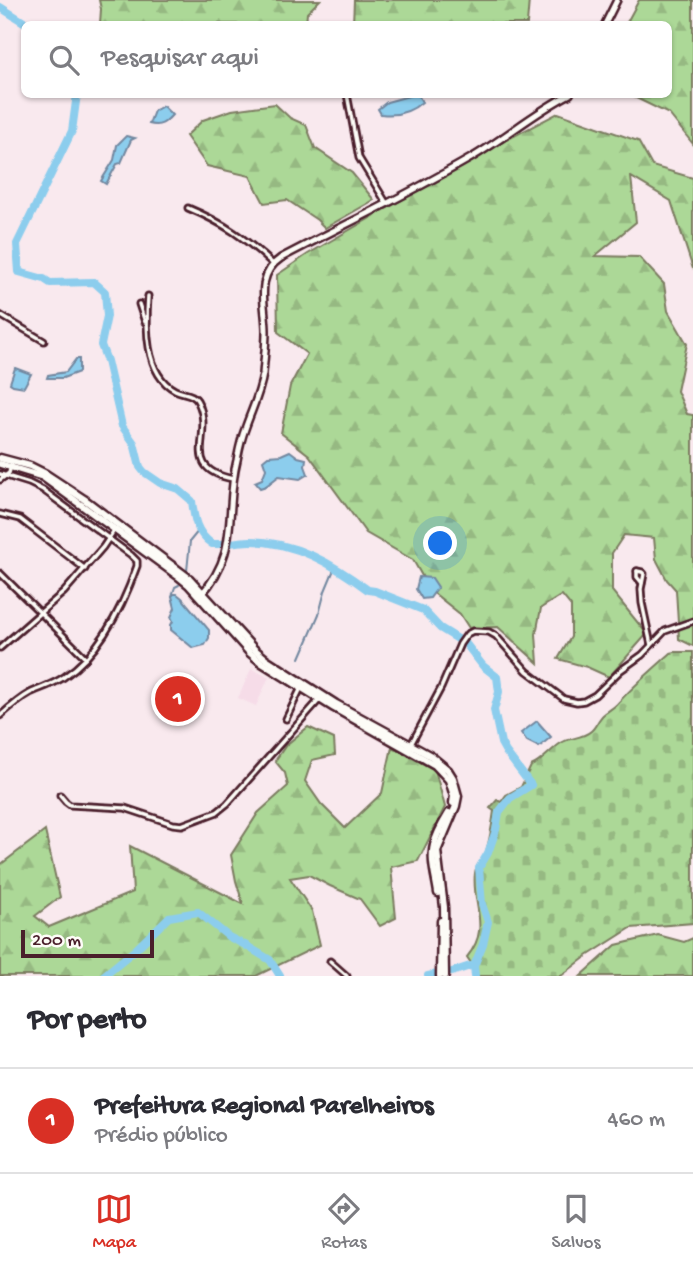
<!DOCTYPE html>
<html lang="pt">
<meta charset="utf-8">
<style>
body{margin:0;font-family:"Gochi Hand",sans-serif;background:#f7f7f7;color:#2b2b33}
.scale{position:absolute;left:21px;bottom:18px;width:133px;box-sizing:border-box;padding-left:7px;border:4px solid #4a1f2b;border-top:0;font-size:19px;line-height:24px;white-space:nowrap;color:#4a1f2b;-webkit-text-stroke:5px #fdfcf7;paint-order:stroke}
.you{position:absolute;left:441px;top:544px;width:24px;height:24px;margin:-18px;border:5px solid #fff;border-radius:50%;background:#1a73e8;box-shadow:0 0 0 10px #1a73e833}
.badge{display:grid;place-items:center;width:46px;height:46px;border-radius:50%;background:#d93025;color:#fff;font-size:23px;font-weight:700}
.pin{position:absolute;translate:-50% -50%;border:4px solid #fff;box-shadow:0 2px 7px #0006}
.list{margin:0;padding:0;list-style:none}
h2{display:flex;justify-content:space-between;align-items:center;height:91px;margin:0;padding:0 28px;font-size:30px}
h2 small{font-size:23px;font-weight:400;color:#7c7c81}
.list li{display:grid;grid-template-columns:46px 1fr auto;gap:21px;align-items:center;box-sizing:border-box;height:105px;padding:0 28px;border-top:2px solid #e1e1e2}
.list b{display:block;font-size:26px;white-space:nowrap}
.list p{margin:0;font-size:23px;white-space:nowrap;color:#7c7c81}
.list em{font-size:23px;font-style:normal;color:#7c7c81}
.icon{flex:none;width:38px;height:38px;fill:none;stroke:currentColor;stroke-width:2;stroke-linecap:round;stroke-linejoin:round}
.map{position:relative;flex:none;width:693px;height:976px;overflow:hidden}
.search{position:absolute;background:#fff;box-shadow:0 2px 5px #0004;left:21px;right:21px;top:21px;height:77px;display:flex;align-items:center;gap:18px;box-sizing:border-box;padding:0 24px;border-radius:10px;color:#7c7c81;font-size:26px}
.sheet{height:196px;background:#fff}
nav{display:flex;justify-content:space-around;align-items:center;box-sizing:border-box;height:98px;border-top:2px solid #e1e1e2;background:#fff;font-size:19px;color:#7c7c81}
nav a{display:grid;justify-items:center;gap:4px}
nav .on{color:#d93025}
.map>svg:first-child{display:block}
</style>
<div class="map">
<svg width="693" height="976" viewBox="0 0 693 976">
<defs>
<pattern id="forest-firs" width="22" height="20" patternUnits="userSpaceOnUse" patternTransform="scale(1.75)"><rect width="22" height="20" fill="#acd897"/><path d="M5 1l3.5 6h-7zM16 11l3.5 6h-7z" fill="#96b982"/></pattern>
<pattern id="cemetery-stones" width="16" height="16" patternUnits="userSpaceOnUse" patternTransform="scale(1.75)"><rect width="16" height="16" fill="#acd897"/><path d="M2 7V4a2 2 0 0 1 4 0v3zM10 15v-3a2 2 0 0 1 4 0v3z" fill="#96b982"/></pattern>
</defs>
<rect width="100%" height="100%" fill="#f9e9ee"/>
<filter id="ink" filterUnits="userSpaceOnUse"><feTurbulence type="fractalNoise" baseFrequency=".0143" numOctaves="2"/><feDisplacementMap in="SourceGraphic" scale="14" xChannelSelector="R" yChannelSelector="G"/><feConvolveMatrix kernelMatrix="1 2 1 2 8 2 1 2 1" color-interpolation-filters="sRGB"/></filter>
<g filter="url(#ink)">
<!-- built -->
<path fill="#f6dce8" d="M251 669 269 677 256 706 238 698Z"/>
<!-- forest -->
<g fill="url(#forest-firs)" stroke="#7b7c61" stroke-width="2">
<path d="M99 0H320L307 13 306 24H100L101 9Z"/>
<path d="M354 0H529L527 24H353Z"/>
<path d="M639 0H693V144L669 114 630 95 668 94V24H626Z"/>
<path d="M275 104 290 118 306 125 315 148 352 173 374 200 325 228 317 220 287 200 264 203 250 176 207 166 186 136 203 120 232 110Z"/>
<path d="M558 113 638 141 652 166 693 178V269L671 201 631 177 636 222 595 256 639 257 664 284 668 311 687 344 677 391 687 414 693 415V646L679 639 676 590 667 580 656 559 654 538 624 535 612 553V591L647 634 609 677 587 667 558 659 571 637V606L562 595 541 608 536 634 538 663 498 627 469 628 460 614 430 590 413 560 366 533 309 455 281 433 290 386 307 354 278 332 277 275 308 254 497 145Z"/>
<path d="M308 727 334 739 335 755 312 760 305 781 321 804 345 828 382 793 392 747 435 770 445 807 418 861 391 867 396 918 380 926 360 899 330 886 309 875 290 878 312 911 320 945 256 976H0V865L45 831 60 897 35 916 49 927 133 892 130 846 243 904 236 881 231 855 258 813 288 786 285 773 275 761 286 745Z"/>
<path d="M658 935 684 942 693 938V976H581L616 945Z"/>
</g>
<!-- cemetery -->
<path fill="url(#cemetery-stones)" stroke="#7b7c61" stroke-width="2" d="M675 652H693V923L631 928 587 956 561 976H473V966L467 957C492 927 471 905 475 873 476 864 482 861 485 854 490 841 492 825 494 811L490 808 497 800 501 802 506 795 521 787 531 766C542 762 550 750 561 743 570 737 582 739 591 731 596 727 598 719 604 714 608 711 613 708 617 704 633 686 652 670 671 653Z"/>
<!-- water -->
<g fill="#8ccded" stroke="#72879f" stroke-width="2">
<path d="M416 94 418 95 422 102C410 113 397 116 381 114L378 109 387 102Z"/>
<path d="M163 106 172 115C165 123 160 127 149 124L154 111Z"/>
<path d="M126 136 135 138 131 140 121 163 117 164 106 184 101 181 114 160 117 145Z"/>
<path d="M76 359H79V372L63 378H47L48 375 66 372Z"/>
<path d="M15 368 31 374 24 387 13 385 10 383Z"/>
<path d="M290 451 298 457 306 459 305 466 308 474 300 479 279 476 266 486 260 488 255 482 262 479 266 469 263 460 268 456 281 455Z"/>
<path d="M419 577 432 578 438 587 430 598 422 599 416 589Z"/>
<path d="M174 594H177L182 598 209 630V638L205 645 193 648 171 630V625L173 621 171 617 175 608 172 596Z"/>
<path d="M537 721 551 737 539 747 527 741 521 733Z"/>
</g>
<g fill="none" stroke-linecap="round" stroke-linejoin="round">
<!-- stream -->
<g stroke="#72879f" stroke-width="2">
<path d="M187 571 190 541 199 530"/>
<path d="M172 596 175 587 179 585"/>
<path d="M300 658 319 614 325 591 335 567"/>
</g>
<!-- river -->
<g stroke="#8ccded" stroke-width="8">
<path d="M0 7 27 24"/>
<path d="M77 94 72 131 17 244 19 272 44 279 50 283 94 282 105 292 107 316 101 345 107 361 122 426 134 443 140 467 144 472 160 483 178 489 192 501C194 518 196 533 212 544 225 545 237 541 250 541 296 542 333 564 368 590L375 591 423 610 440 628 466 644 483 666 497 677 499 692 494 710 501 743 506 752 531 785 510 798 499 812 496 830 488 853 479 868 482 904 488 922 483 944 474 966 475 976"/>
<path d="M452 972 470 966H474"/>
<path d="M103 976 135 950 169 917 198 912 229 937 245 945 270 960 280 976"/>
<path d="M428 976 438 974"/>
</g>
<defs>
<g id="street">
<path d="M347 94 359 158 387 204"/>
<path d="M188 208C224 223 245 238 273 264"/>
<path d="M148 296C146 324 144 374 175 390 183 394 194 393 198 402 215 436 178 468 233 479"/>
<path d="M139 304 145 322"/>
<path d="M0 315 44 341"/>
<path d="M0 474 29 483 43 490 131 555 137 561V566C123 606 100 653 64 677 54 684 41 688 30 693 19 699 10 707 0 716"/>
<path d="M0 480 9 473 11 466"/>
<path d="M0 514 20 519 85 569"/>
<path d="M637 571 642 572 644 574 641 589 642 603 651 645"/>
<path d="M637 571V577L642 583"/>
<path d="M0 573 86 658"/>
<path d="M0 648 64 592 103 547 115 529"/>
<path d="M286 719 301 688"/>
<path d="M410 746 441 688 460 644 467 634 473 631 489 632 496 636 527 671 564 699 577 702 584 701 595 695 621 670 642 655 665 631 693 621"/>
<path d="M60 795 66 802 70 805 125 808 173 824 182 825 217 812 227 804 320 699"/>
<path d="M330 961 347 976"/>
</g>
<g id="secondary">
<path d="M605 24 617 0"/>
<path d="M200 596C241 552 224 512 237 460 239 450 241 439 245 429 251 411 260 394 263 374 264 360 266 346 266 331 266 305 254 276 281 258 344 225 409 194 471 158 505 138 535 112 570 94"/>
</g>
<g id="primary">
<path d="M0 458 30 466 46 474 84 499 190 579 254 649 266 659 336 704 431 756 448 770 453 778 458 796 456 806 437 851 444 907 445 976"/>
<path d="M0 464 43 477 178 576 189 585 250 653 262 663 334 708 435 765 449 780 454 796 453 803"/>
<path d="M438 893C436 878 430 860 434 845 436 834 443 823 449 813"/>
<path d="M440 976 441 921"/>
</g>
</defs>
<!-- street casing -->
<use href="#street" stroke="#4a1f2b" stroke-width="9"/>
<!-- secondary casing -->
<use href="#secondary" stroke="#4a1f2b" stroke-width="10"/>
<!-- primary casing -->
<use href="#primary" stroke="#4a1f2b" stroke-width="11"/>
<!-- street -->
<use href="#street" stroke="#fdfcf7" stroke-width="3.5"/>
<!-- secondary -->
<use href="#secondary" stroke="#fdfcf7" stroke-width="5"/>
<!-- primary -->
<use href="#primary" stroke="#fdfcf7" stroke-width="6"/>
</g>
</g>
</svg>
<div class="scale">200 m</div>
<div class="you"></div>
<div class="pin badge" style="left:178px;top:699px">1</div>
<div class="search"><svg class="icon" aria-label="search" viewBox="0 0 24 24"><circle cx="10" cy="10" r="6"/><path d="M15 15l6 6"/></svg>Pesquisar aqui</div>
</div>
<section class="sheet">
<h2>Por perto<small></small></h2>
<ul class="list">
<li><span class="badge">1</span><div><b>Prefeitura Regional Parelheiros</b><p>Prédio público</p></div><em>460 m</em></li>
</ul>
</section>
<nav>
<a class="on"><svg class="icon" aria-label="map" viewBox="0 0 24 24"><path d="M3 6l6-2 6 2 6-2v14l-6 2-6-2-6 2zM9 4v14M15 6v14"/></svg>Mapa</a>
<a><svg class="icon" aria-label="directions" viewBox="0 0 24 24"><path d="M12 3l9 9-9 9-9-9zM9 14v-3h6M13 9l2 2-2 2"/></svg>Rotas</a>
<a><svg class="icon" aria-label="saved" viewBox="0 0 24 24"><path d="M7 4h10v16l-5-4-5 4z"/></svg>Salvos</a>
</nav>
